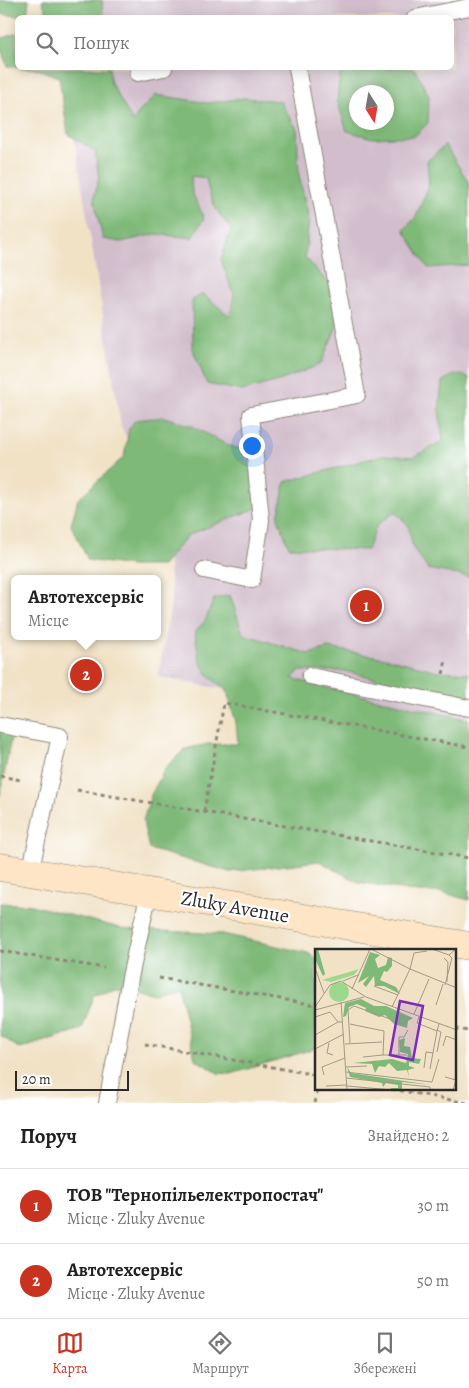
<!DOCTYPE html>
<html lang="uk">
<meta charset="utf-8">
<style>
body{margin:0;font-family:Alegreya,serif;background:#f2f2f2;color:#222}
.compass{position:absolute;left:349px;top:85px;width:45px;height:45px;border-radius:50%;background:#fff;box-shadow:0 2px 12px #0003;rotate:169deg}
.scale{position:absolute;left:15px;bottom:12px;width:114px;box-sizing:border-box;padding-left:5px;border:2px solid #2b2b2b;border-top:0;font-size:14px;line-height:18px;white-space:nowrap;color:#2b2b2b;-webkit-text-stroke:4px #fff;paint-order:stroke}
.you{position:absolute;left:251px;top:445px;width:18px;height:18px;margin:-12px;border:4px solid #fff;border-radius:50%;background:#1a73e8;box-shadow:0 0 0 8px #1a73e833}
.badge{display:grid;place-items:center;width:32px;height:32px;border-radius:50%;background:#c8321e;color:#fff;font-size:16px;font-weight:700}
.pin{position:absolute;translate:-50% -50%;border:2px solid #fff;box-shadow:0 1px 5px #0006}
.popup{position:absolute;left:11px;top:575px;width:150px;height:65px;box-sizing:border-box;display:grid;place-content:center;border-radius:8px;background:#fff;filter:drop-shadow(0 1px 4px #0005);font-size:16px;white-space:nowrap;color:#767676}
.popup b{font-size:19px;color:#222}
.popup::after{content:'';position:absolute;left:50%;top:100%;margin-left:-10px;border:10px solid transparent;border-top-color:#fff}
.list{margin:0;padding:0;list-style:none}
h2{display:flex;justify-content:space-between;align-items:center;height:65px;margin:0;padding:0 20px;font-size:21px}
h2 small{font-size:16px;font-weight:400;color:#767676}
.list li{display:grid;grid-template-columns:32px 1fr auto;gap:15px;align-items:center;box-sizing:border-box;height:75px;padding:0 20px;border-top:1px solid #e0e0e0}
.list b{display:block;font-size:19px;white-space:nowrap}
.list p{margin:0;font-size:16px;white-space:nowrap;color:#767676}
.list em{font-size:16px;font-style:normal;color:#767676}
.icon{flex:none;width:28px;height:28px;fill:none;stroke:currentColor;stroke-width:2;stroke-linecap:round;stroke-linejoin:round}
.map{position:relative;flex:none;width:469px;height:1103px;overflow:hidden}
.search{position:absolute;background:#fff;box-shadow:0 2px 12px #0003;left:15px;right:15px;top:15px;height:55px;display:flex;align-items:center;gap:12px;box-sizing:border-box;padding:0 18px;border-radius:8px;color:#767676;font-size:19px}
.sheet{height:215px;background:#fff}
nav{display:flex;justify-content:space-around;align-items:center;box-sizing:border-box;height:70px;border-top:1px solid #e0e0e0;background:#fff;font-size:14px;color:#767676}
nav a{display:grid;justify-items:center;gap:2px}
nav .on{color:#c8321e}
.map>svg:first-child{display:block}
</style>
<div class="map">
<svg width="469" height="1103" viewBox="0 0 469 1103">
<rect width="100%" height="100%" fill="#fff"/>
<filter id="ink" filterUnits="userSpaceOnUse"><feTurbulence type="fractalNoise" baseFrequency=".02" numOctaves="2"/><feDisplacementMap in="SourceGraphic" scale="10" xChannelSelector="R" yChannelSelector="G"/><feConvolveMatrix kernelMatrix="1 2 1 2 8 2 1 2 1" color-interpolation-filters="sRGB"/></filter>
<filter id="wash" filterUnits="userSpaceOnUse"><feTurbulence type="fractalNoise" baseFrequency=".0096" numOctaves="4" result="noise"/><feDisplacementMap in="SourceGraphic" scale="20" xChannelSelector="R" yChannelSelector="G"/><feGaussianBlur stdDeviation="1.12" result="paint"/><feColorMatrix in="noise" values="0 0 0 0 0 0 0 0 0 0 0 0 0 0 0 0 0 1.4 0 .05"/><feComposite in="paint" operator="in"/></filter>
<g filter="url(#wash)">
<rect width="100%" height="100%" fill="#f1e2c6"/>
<!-- industrial -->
<path fill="#d1bdcb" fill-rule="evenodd" d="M52 0H469V735L158 677 172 597 164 514 121 426 63 68H452V18H55ZM356 92H386V122H356Z"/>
<!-- forest -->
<g fill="#7eb978" stroke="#547252" fill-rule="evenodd">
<path d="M0 0H29L27 17 0 14Z"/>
<path d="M42 0H102L103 17H42L47 14Z"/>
<path d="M17 33V67L7 66 0 46V39Z"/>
<path d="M20 68H109L111 83 133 122 140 111 156 95 209 103 244 98 280 101 297 129 299 176 309 219 305 257 329 284 337 326 321 364 282 380 242 391 207 384 193 350 192 300 203 294 230 316 234 295 221 260 231 229C216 211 210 201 206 178L191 176 192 192 204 218 192 238 156 234 121 242 103 239 97 214 94 197 99 178 95 151 68 134 59 77 37 69Z"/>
<path d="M341 68H414L429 96 428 123 415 136 372 138 347 131 337 100ZM356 92H386V122H356Z"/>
<path d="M445 145 469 183V265L428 268 404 230 416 217 429 185 427 161Z"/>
<path d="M456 374 469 377V577L428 569 413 548 408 525 395 512 377 525 367 550 289 547 278 518 285 482 383 455 414 457 443 441 439 410 442 381Z"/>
<path d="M164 417 192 426 227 445 240 449 257 477V508L188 535 162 566H131L88 560 71 525 78 499 124 457 129 429 135 420Z"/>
<path d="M230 595 243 634 309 654 328 648 386 658 438 671 469 673V708L413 688 345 671H300L292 678 311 684 469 720V900L440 892H418L358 882 319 861 230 872 149 849 143 821 151 795 166 767 185 749 208 744H238L236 722 226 689C199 672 199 662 195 632L205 621 214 599Z"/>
<path d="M0 731 12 733 0 796Z"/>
<path d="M0 903 31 905 124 929 223 934 308 953 316 959V1048L231 1074 218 1073 195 1059 178 985 155 993 115 984 94 996 82 1029 20 1049 0 1035Z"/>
</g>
</g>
<g filter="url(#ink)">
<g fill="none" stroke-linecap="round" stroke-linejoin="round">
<defs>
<g id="service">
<path d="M415 18 469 7"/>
<path d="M138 73 164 68"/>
<path d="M204 570 252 580 261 520 251 415 357 395 297 68"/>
<path d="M310 676 469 708"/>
<path d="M0 725 60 736 30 873"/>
<path d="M107 1103 131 973 149 892"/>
</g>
<path id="secondary" d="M0 867 469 946"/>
</defs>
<!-- service casing -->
<use href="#service" stroke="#8e8678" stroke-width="18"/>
<!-- secondary casing -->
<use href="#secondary" stroke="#8e8678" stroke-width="29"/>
<!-- path -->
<g stroke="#8e8678" stroke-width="3" stroke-dasharray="4 4" stroke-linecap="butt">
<path d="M443 674 446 660"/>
<path d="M0 776 21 780"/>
<path d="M77 790 469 858"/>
<path d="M204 811 224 703 469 747"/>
<path d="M0 951 104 968"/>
<path d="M159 978 316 1005"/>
<path d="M455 1029 469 1031"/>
<path d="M145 1044 316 1075"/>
<path d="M392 1089 467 1103"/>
<path d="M315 1103 318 1089"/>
</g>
<!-- service -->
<use href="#service" stroke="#fff" stroke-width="16"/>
<!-- secondary -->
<use href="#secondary" stroke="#fde5c5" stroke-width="28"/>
</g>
</g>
<g text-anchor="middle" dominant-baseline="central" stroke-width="4.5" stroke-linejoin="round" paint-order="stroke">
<!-- street labels -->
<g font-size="20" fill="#2b2b2b" stroke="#fff">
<text transform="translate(235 907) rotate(10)">Zluky Avenue</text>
</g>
</g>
<!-- overview -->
<g transform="translate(315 949)">
<rect width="141" height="141" fill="#f1e2c6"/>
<path d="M44 20 39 26 16 33 7 31ZM14 43a10 10 0 1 1 20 0a10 10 0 1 1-20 0Z" fill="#9dd98c"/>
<path d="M3 0 10 25 8 27 0 10V2ZM55 3 65 6 60 10 63 19 71 16 73 8 77 9V17L72 23 69 22 65 31 81 38 85 45 69 37H60L59 27 51 38 48 35 54 27 43 34ZM46 50 59 57H71L98 69 93 72 92 79 79 75 70 66 64 68 50 62 51 59 42 55 34 58 31 67 28 68 30 54ZM90 89 89 97 95 98 97 109 106 110 104 115 94 113V117L100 119 93 121 94 128 92 121 82 122 74 114 70 118 64 117 60 124 57 115 38 114 77 110 91 114 93 105 85 103 84 91ZM32 118 36 124 116 136 87 133V141H77L76 139H83V136L71 134 68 138 67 134 35 128Z" fill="#7eb978"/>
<path fill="none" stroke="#a29988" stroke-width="1" d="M56 0 95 20 77 58M117 0 134 6 141 0M112 2 99 4 95 20 142 39M129 9 133 13 132 33M0 19 9 44M28 32 43 26M130 36 137 9 134 6M59 37 83 46M37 40 55 0M26 53 32 141M121 56 128 35M0 58 15 36 26 32 51 48 142 81M0 61 49 48M99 65 114 30M0 68 15 63 23 73H28M104 68 102 74 122 82 124 75M35 75 69 82 68 106 48 108M0 86 23 73M14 94 12 104 18 106M35 94 33 61 39 57 89 75M30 95 67 93M128 97 131 87 142 91M0 100 29 85M122 103 126 83 122 81M68 106H92M84 106V88H89L93 81M31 118 52 117M109 119 111 103 118 104M115 120 122 82M31 123 117 133 124 110M9 126 7 118 30 109M130 128 141 131 138 141M31 129 115 138V141M11 137 32 136M32 137 77 141"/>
<path fill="#7b2cbf" fill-opacity="0.15" stroke="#7b2cbf" stroke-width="2.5" d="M85 52 108 57 98 111 75 106Z"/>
<rect width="141" height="141" fill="none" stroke="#2b2b2b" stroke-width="2.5"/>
</g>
</svg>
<svg class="compass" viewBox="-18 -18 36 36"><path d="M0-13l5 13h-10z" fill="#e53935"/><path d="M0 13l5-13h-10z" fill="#767676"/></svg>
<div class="scale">20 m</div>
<div class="you"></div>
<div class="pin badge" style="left:366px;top:606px">1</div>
<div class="pin badge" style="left:86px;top:675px">2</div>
<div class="popup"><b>Автотехсервіс</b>Місце</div>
<div class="search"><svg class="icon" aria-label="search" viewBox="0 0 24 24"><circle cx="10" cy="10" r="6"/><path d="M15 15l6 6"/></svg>Пошук</div>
</div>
<section class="sheet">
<h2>Поруч<small>Знайдено: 2</small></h2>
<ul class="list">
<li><span class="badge">1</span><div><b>ТОВ &quot;Тернопільелектропостач&quot;</b><p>Місце · Zluky Avenue</p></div><em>30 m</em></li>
<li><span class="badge">2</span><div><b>Автотехсервіс</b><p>Місце · Zluky Avenue</p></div><em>50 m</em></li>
</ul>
</section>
<nav>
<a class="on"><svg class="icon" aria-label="map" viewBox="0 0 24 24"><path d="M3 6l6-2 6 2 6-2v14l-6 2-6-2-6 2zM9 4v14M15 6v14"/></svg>Карта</a>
<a><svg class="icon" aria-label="directions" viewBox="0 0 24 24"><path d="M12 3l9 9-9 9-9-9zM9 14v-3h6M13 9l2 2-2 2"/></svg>Маршрут</a>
<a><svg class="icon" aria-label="saved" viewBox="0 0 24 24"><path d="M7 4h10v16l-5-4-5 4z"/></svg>Збережені</a>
</nav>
